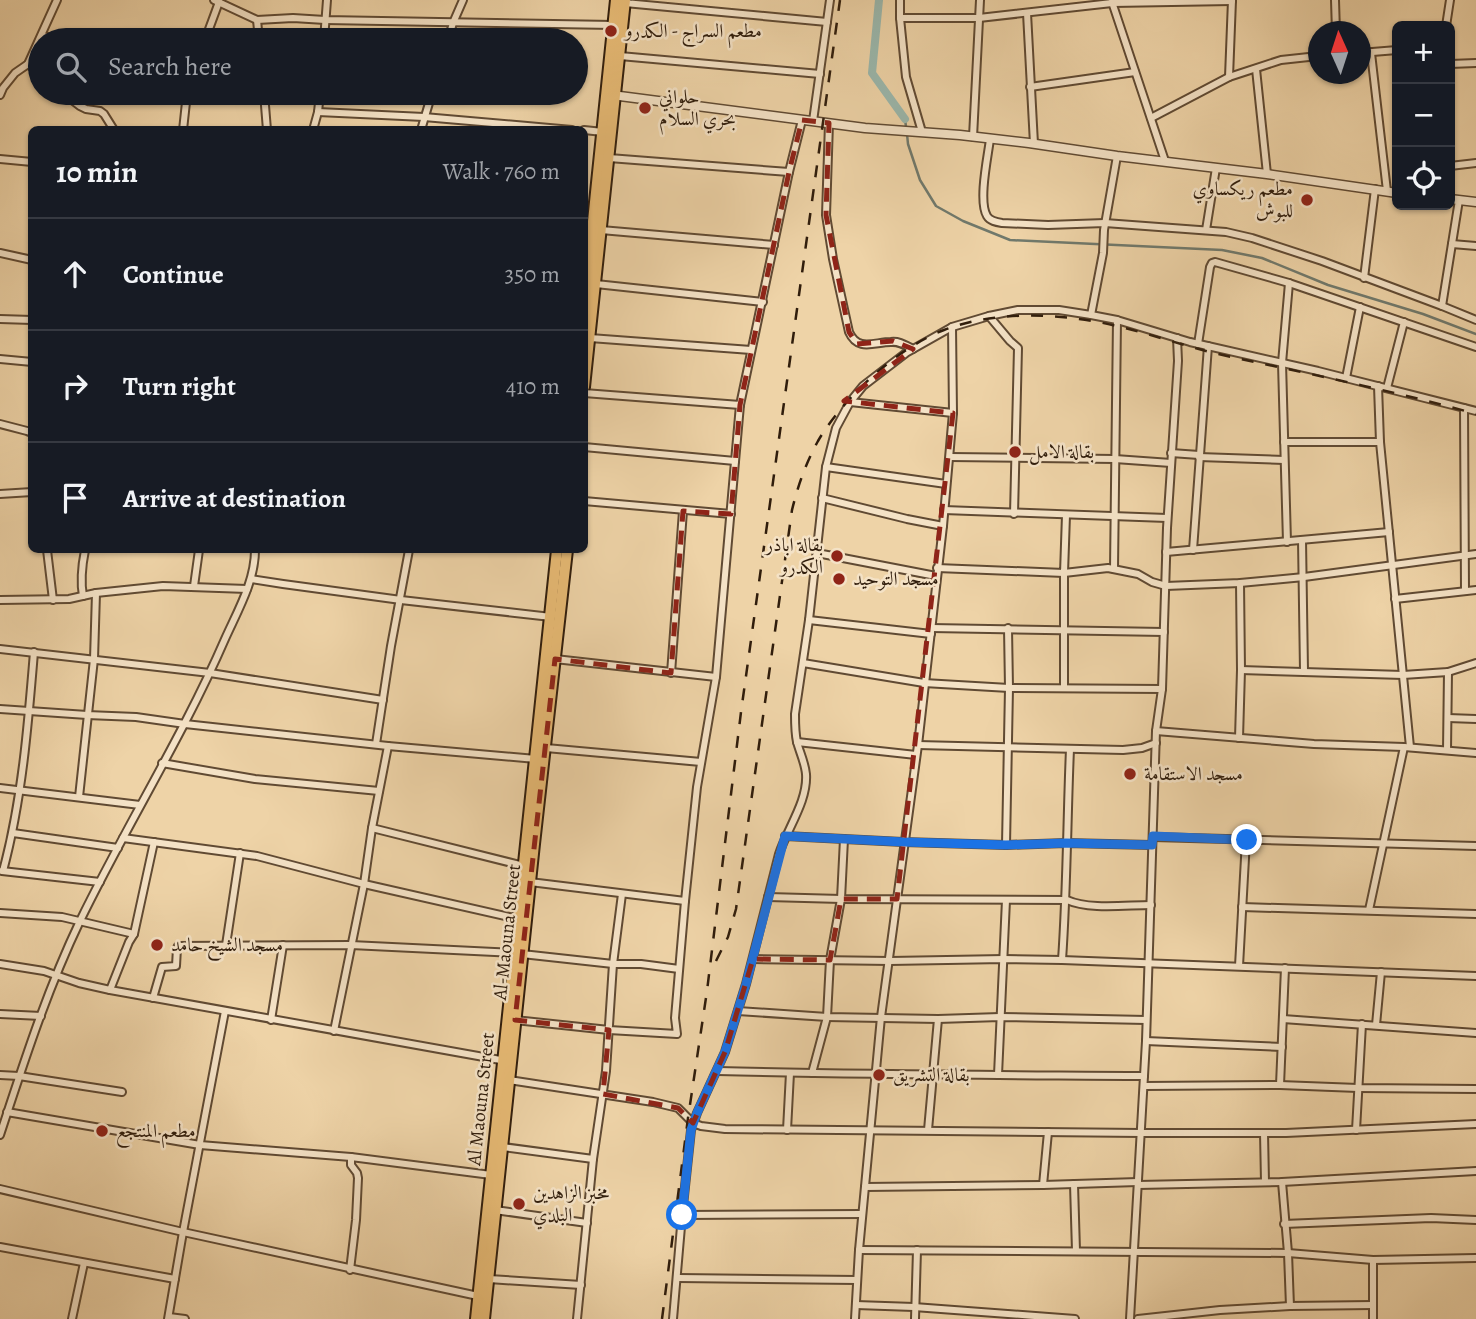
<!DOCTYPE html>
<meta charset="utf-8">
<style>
body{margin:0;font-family:Alegreya,Amiri,serif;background:#242831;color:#f1f3f6}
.controls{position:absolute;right:21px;top:21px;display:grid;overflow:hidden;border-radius:10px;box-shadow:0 2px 5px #0004}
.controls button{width:63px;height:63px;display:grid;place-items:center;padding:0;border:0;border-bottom:2px solid #363941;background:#171b24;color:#f1f3f6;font:35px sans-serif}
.compass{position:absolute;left:1308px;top:21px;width:63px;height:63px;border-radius:50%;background:#171b24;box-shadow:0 2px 5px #0004;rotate:357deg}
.stop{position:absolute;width:21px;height:21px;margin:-16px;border:5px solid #1a73e8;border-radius:50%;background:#fff}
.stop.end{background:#1a73e8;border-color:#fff;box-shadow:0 2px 7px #0008}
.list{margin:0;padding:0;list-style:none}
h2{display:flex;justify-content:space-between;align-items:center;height:91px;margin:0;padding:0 28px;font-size:30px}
h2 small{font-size:23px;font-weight:400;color:#9ea1a6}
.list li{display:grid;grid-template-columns:46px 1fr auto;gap:21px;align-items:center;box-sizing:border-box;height:112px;padding:0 28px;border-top:2px solid #363941}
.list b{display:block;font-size:26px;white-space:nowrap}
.list em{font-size:23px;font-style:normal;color:#9ea1a6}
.icon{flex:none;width:38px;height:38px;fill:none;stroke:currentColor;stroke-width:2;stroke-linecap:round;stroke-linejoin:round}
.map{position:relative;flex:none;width:1476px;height:1319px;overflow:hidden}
.search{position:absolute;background:#171b24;box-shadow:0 2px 5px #0004;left:28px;top:28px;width:560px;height:77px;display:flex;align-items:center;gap:18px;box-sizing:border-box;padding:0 24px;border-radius:38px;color:#9ea1a6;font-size:26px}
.panel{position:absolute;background:#171b24;box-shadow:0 2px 5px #0004;left:28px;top:126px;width:560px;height:427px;border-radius:10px}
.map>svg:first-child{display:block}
</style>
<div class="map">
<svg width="1476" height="1319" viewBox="0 0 1476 1319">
<rect width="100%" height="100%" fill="#eed3a7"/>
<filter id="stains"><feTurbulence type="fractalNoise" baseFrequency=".00286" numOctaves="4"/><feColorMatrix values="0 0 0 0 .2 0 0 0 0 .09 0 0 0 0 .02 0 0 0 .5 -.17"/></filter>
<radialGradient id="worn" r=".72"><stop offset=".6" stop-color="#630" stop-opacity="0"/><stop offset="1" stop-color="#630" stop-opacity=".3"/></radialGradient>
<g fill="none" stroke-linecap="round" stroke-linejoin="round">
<!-- stream -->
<g stroke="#70796c" stroke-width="2.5">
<path d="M905 119 906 127"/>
<path d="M907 134 908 144 920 180 936 206 963 221 1010 240 1222 250 1262 258 1328 285 1423 314 1476 334"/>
</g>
<!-- canal -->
<path stroke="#9ab7ac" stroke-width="8" d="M879 0 872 73 905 119"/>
<defs>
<g id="minor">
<path d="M214 0 257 20 293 18 325 20 614 25"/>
<path d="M900 0V18L906 77 922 132"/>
<path d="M1335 0 1336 32"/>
<path d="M1112 2 1165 161"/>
<path d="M625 3 827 22"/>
<path d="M1027 13 1034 144"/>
<path d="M900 18H979L1112 3 1232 1"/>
<path d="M257 20 259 40"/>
<path d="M1446 26 1450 0"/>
<path d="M42 36 63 40"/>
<path d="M205 40 219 2"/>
<path d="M324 40 327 0"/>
<path d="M448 40 453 23 463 0"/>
<path d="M1360 53 1397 50"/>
<path d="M1371 53 1387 191"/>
<path d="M620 56 820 74"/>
<path d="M28 64 40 74"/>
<path d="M1450 64 1476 63"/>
<path d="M1256 69 1267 174"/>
<path d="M1229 77 1232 0"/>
<path d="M1030 87 1135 72"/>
<path d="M63 93 80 106 86 109 100 111 104 114 114 130"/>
<path d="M264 93 267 130"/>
<path d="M0 95 3 88 15 73 28 64 57 0"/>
<path d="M318 112 424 117 572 130"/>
<path d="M1151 118 1229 77 1281 60 1318 56"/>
<path d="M813 121 830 0"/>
<path d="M829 123 826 215 833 259 849 332C858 352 874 342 891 342 899 341 905 345 913 349"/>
<path d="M183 130 187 93"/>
<path d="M313 130 318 112 320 93"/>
<path d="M421 130 432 93"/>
<path d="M584 130 603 132"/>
<path d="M973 137 980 0"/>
<path d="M990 139C988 156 978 201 987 216 990 221 996 222 1002 223L1048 225 1105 223 1226 232 1252 238 1322 261 1442 306 1476 320"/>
<path d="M609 158 789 172"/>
<path d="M0 159 32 162"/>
<path d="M1450 166 1476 163"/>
<path d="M601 230 774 245"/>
<path d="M1206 230 1216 168"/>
<path d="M1452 244 1476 246"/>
<path d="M0 253 32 260"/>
<path d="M1364 278 1375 189"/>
<path d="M596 284 763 302"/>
<path d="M1442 306 1459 200"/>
<path d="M1091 315 1103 253 1104 230 1117 156"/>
<path d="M989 316 1010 341 1018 348 1014 514"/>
<path d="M0 319 32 320"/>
<path d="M590 338 751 350"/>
<path d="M1198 344 1210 267 1212 263 1215 262 1289 283 1476 347"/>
<path d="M0 359 32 362"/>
<path d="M1346 378 1360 307"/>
<path d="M1378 386 1380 442 1410 747"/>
<path d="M1387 388 1404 322"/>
<path d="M584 393 740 405"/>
<path d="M850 402 953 413"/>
<path d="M1464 408 1465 591"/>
<path d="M0 424 27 431 32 433"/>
<path d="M1284 442H1380"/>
<path d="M584 447 735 461"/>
<path d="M1171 453 1199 455"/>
<path d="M950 457 1115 459 1171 463"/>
<path d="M1199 457 1284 460"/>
<path d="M826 467 946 484"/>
<path d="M0 494 32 492"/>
<path d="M822 498 907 519 943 526"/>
<path d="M584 501 731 514"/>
<path d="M944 510 1167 518"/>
<path d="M1302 540 1304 671"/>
<path d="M1287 542 1282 363 1289 283"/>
<path d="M47 550 53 600"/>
<path d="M1193 550 1208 346"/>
<path d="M1166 552 1389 532"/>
<path d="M817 553 936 576"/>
<path d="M937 568 1064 573 1066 515"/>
<path d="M1114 569 1117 320"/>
<path d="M251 579 283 584 401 600 551 617"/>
<path d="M194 586 199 550"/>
<path d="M83 596C80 580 82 565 85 550"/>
<path d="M1395 599 1476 590"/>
<path d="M0 600 69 599 96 593 163 586 247 589"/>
<path d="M809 620 931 634"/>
<path d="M931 628 1164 632"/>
<path d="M0 649 210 673 383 700"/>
<path d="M555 659 716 677"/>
<path d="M803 663 924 683 1009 688 1162 689"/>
<path d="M1241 670 1403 675 1448 672 1476 663"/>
<path d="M671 673 683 511"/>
<path d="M1064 688V573L1108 568 1138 574 1152 582 1166 586 1240 583 1304 577 1476 554"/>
<path d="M0 709 87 715 136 717 185 724 388 746 536 759"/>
<path d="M1448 718 1476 719"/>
<path d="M1156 731 1314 744 1404 747 1476 753"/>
<path d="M1239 738 1241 670 1240 583"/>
<path d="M797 742 916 755"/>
<path d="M376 744 391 646 409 550"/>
<path d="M918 745 1123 750 1142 748 1156 743"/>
<path d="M546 748 701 762"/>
<path d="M1447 750 1448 672"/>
<path d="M162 763 255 779 379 791"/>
<path d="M0 788 140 805"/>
<path d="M79 797 94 659 96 593"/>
<path d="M372 828 524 866"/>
<path d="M13 833 118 848"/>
<path d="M785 836 903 842 1006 845 1066 843 1152 845"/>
<path d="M1153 837 1476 846"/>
<path d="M123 838 257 856 364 884 518 919"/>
<path d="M1006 845 1009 688 1008 628"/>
<path d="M2 871 100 882"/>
<path d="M3 871C22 800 28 726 34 652"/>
<path d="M530 882 685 901"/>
<path d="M768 897 841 899 1067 900C1089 910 1126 905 1151 905"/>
<path d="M1242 907 1476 914"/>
<path d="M1369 910 1404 747"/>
<path d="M0 913 62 917 134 934"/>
<path d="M226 945 240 853"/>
<path d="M522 954 613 964H641L679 969"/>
<path d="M753 959 890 961 1004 959 1062 960 1476 976"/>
<path d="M1062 960C1067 890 1067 819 1070 749"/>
<path d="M0 964 44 971 79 983 110 990 506 1061"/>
<path d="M1239 966 1246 840"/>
<path d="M110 990 129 942 134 934 154 842"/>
<path d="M153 998 162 967 176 966 177 948 178 946 351 945 514 953"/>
<path d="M738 1011 827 1017 938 1019 1000 1017 1146 1020"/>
<path d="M0 1014 41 1016"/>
<path d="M1283 1019 1476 1033"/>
<path d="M271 1020 283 945"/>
<path d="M515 1020 609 1030 677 1034 675 1018 685 901 697 787 716 677 740 405 789 172 802 120"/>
<path d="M1376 1025 1381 972"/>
<path d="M334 1031 364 884 372 828 388 746"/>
<path d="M1146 1041 1282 1047"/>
<path d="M718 1071C860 1075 1002 1075 1144 1076"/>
<path d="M812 1073 827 1017 830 960 841 899 844 839"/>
<path d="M0 1075 19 1076 122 1092"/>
<path d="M998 1075 1006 900"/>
<path d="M509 1080 653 1102 678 1108 693 1123 701 1126 725 1129 1141 1133H1286L1476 1124"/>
<path d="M1280 1085 1285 968"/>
<path d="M1144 1086 1280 1085 1358 1088 1476 1089"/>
<path d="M7 1112 200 1145 351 1157 491 1175"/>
<path d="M787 1130 790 1073"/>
<path d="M928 1130 938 1019"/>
<path d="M1356 1130 1362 1024"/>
<path d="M1264 1133 1265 1182"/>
<path d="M0 1135C24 1062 47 990 80 921 126 826 183 736 225 639 238 610 255 581 255 550"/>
<path d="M503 1147 593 1159"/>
<path d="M1282 1182 1288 1253 1290 1306"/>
<path d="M1074 1184 1076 1251"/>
<path d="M1043 1185 1048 1132"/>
<path d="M1138 1185 1282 1182 1476 1171"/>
<path d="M865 1187 1043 1185 1138 1182"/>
<path d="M0 1189 183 1232 478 1296"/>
<path d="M495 1210 587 1223"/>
<path d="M682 1215 862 1214"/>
<path d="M1284 1224 1431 1218 1476 1220"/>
<path d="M0 1247 175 1279"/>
<path d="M859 1250 1288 1253 1373 1260 1476 1258"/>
<path d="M1373 1260V1319"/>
<path d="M350 1270 356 1220 358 1178 357 1173 351 1165V1157"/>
<path d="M678 1278 857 1280"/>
<path d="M489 1279 581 1285"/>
<path d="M856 1305 914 1307 1075 1319"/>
<path d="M169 1317 185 1319"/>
<path d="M72 1319 84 1263"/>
<path d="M168 1319 183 1232 225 1011"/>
<path d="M577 1319 593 1159 606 1071 613 964 622 894"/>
<path d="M673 1319 682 1215 691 1130 697 1113 725 1052 746 984 779 854C787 829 808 801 806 774 805 763 800 753 797 742 795 733 795 724 795 714L809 620 826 467 836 428 850 402 863 386 906 353 952 327 989 316 1018 310H1059L1091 315 1117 320 1190 342 1318 371 1476 411"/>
<path d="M855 1319 859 1250 881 1017 918 745 943 526 953 413 952 327"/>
<path d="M915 1319 917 1250"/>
<path d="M1130 1319 1146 1041 1156 731 1162 689 1167 528 1178 361 1177 338"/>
<path d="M1138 1319 1220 1310 1290 1306 1373 1305"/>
</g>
<g id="tertiary">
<path d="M612 95 865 128 960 135 1029 143 1117 156 1267 174 1397 193"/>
<path d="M1450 199 1476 202"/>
</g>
<g id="trunk">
<path d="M584 308 616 0"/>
<path d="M584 387 625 0"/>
<path d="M476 1319 557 550"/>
<path d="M484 1319 534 844 567 550"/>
</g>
</defs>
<!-- minor casing -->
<use href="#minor" stroke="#604a33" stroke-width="10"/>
<!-- tertiary casing -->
<use href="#tertiary" stroke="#604a33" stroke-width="11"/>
<!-- trunk casing -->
<use href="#trunk" stroke="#301d0c" stroke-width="14"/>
<!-- minor -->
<use href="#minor" stroke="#f4e2c6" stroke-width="6"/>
<!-- tertiary -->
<use href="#tertiary" stroke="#f4e2c6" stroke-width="8"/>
<!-- trunk -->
<use href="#trunk" stroke="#e7ba74" stroke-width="10"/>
<!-- rail -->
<g stroke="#301d0c" stroke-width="2.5" stroke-dasharray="12 12" stroke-linecap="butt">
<path d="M716 961 728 937 736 909 792 510C798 485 806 463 818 441 843 398 897 348 944 330 986 314 1035 313 1079 319 1127 325 1172 343 1218 354 1304 373 1391 390 1476 414"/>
<path d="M662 1319 688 1118 707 991 741 712 840 0"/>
</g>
</g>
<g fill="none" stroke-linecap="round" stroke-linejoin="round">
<!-- route -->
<path stroke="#1a73e8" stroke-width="9" d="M682 1215 691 1130 697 1113 725 1052 746 984 785 836 904 842 1006 845 1066 843 1152 845 1153 836 1247 840"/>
</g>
<!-- marked area -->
<path fill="none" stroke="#8f2418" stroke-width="5" stroke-dasharray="14 9" stroke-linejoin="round" d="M802 120 829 123 826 215 849 332 857 344 893 341 913 349 844 401 953 413 897 899H841L830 960 753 959 725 1052 693 1123 678 1108 603 1094 609 1030 515 1020 555 659 671 673 683 511 731 514 740 405 789 172Z"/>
<!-- markers -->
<g fill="#8f2418" stroke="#f4e2c6" stroke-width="2.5">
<circle cx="611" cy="31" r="7"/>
<circle cx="645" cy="108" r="7"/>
<circle cx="1307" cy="200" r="7"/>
<circle cx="1015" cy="452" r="7"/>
<circle cx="837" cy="556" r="7"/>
<circle cx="839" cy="579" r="7"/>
<circle cx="1130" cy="774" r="7"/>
<circle cx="157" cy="945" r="7"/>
<circle cx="879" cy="1075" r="7"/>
<circle cx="102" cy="1131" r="7"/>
<circle cx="519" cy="1204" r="7"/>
</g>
<g text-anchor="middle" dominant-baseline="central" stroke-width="5" stroke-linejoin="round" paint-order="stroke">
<!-- poi labels -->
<g font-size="19" fill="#301d0c" stroke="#f4e2c6" text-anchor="start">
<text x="625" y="31">مطعم السراج - الكدرو</text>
<text x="659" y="97">حلواني<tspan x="659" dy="22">بحري السلام</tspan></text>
<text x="1293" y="189" text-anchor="end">مطعم ريكساوي<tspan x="1293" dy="22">للبوش</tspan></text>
<text x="1029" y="452">بقالة الامل</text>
<text x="823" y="545" text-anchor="end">بقالة اباذر<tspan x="823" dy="22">الكدرو</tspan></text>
<text x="853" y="579">مسجد التوحيد</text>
<text x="1144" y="774">مسجد الاستقامة</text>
<text x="171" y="945">مسجد الشيخ حامد</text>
<text x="893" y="1075">بقالة التشريق</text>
<text x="116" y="1131">مطعم المنتجع</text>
<text x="533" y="1193">مخبز الزاهدين<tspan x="533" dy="22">البلدي</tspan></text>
</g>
<!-- street labels -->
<g font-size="19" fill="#301d0c" stroke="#f4e2c6">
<text transform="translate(507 932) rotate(-84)">Al-Maouna Street</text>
<text transform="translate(481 1099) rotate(-84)">Al Maouna Street</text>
</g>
</g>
<rect width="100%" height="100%" filter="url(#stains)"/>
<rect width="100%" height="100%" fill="url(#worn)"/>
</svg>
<div class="controls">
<button>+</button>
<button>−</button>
<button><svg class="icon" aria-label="locate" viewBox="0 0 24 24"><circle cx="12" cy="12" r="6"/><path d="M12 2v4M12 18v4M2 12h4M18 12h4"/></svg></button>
</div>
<svg class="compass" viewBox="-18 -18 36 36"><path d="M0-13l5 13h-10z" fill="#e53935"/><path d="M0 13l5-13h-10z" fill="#9ea1a6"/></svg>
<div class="stop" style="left:682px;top:1215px"></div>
<div class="stop end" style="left:1247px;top:840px"></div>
<div class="search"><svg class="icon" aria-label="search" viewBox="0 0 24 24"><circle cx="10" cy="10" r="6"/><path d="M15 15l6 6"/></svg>Search here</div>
<section class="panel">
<h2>10 min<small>Walk · 760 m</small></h2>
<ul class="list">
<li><svg class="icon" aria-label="ahead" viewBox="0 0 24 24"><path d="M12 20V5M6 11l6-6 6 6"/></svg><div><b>Continue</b></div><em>350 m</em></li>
<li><svg class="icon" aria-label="right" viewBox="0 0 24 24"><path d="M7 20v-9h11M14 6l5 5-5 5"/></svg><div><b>Turn right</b></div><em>410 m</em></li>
<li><svg class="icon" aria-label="arrive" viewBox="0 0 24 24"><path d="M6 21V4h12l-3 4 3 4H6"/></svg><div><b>Arrive at destination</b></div></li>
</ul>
</section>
</div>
